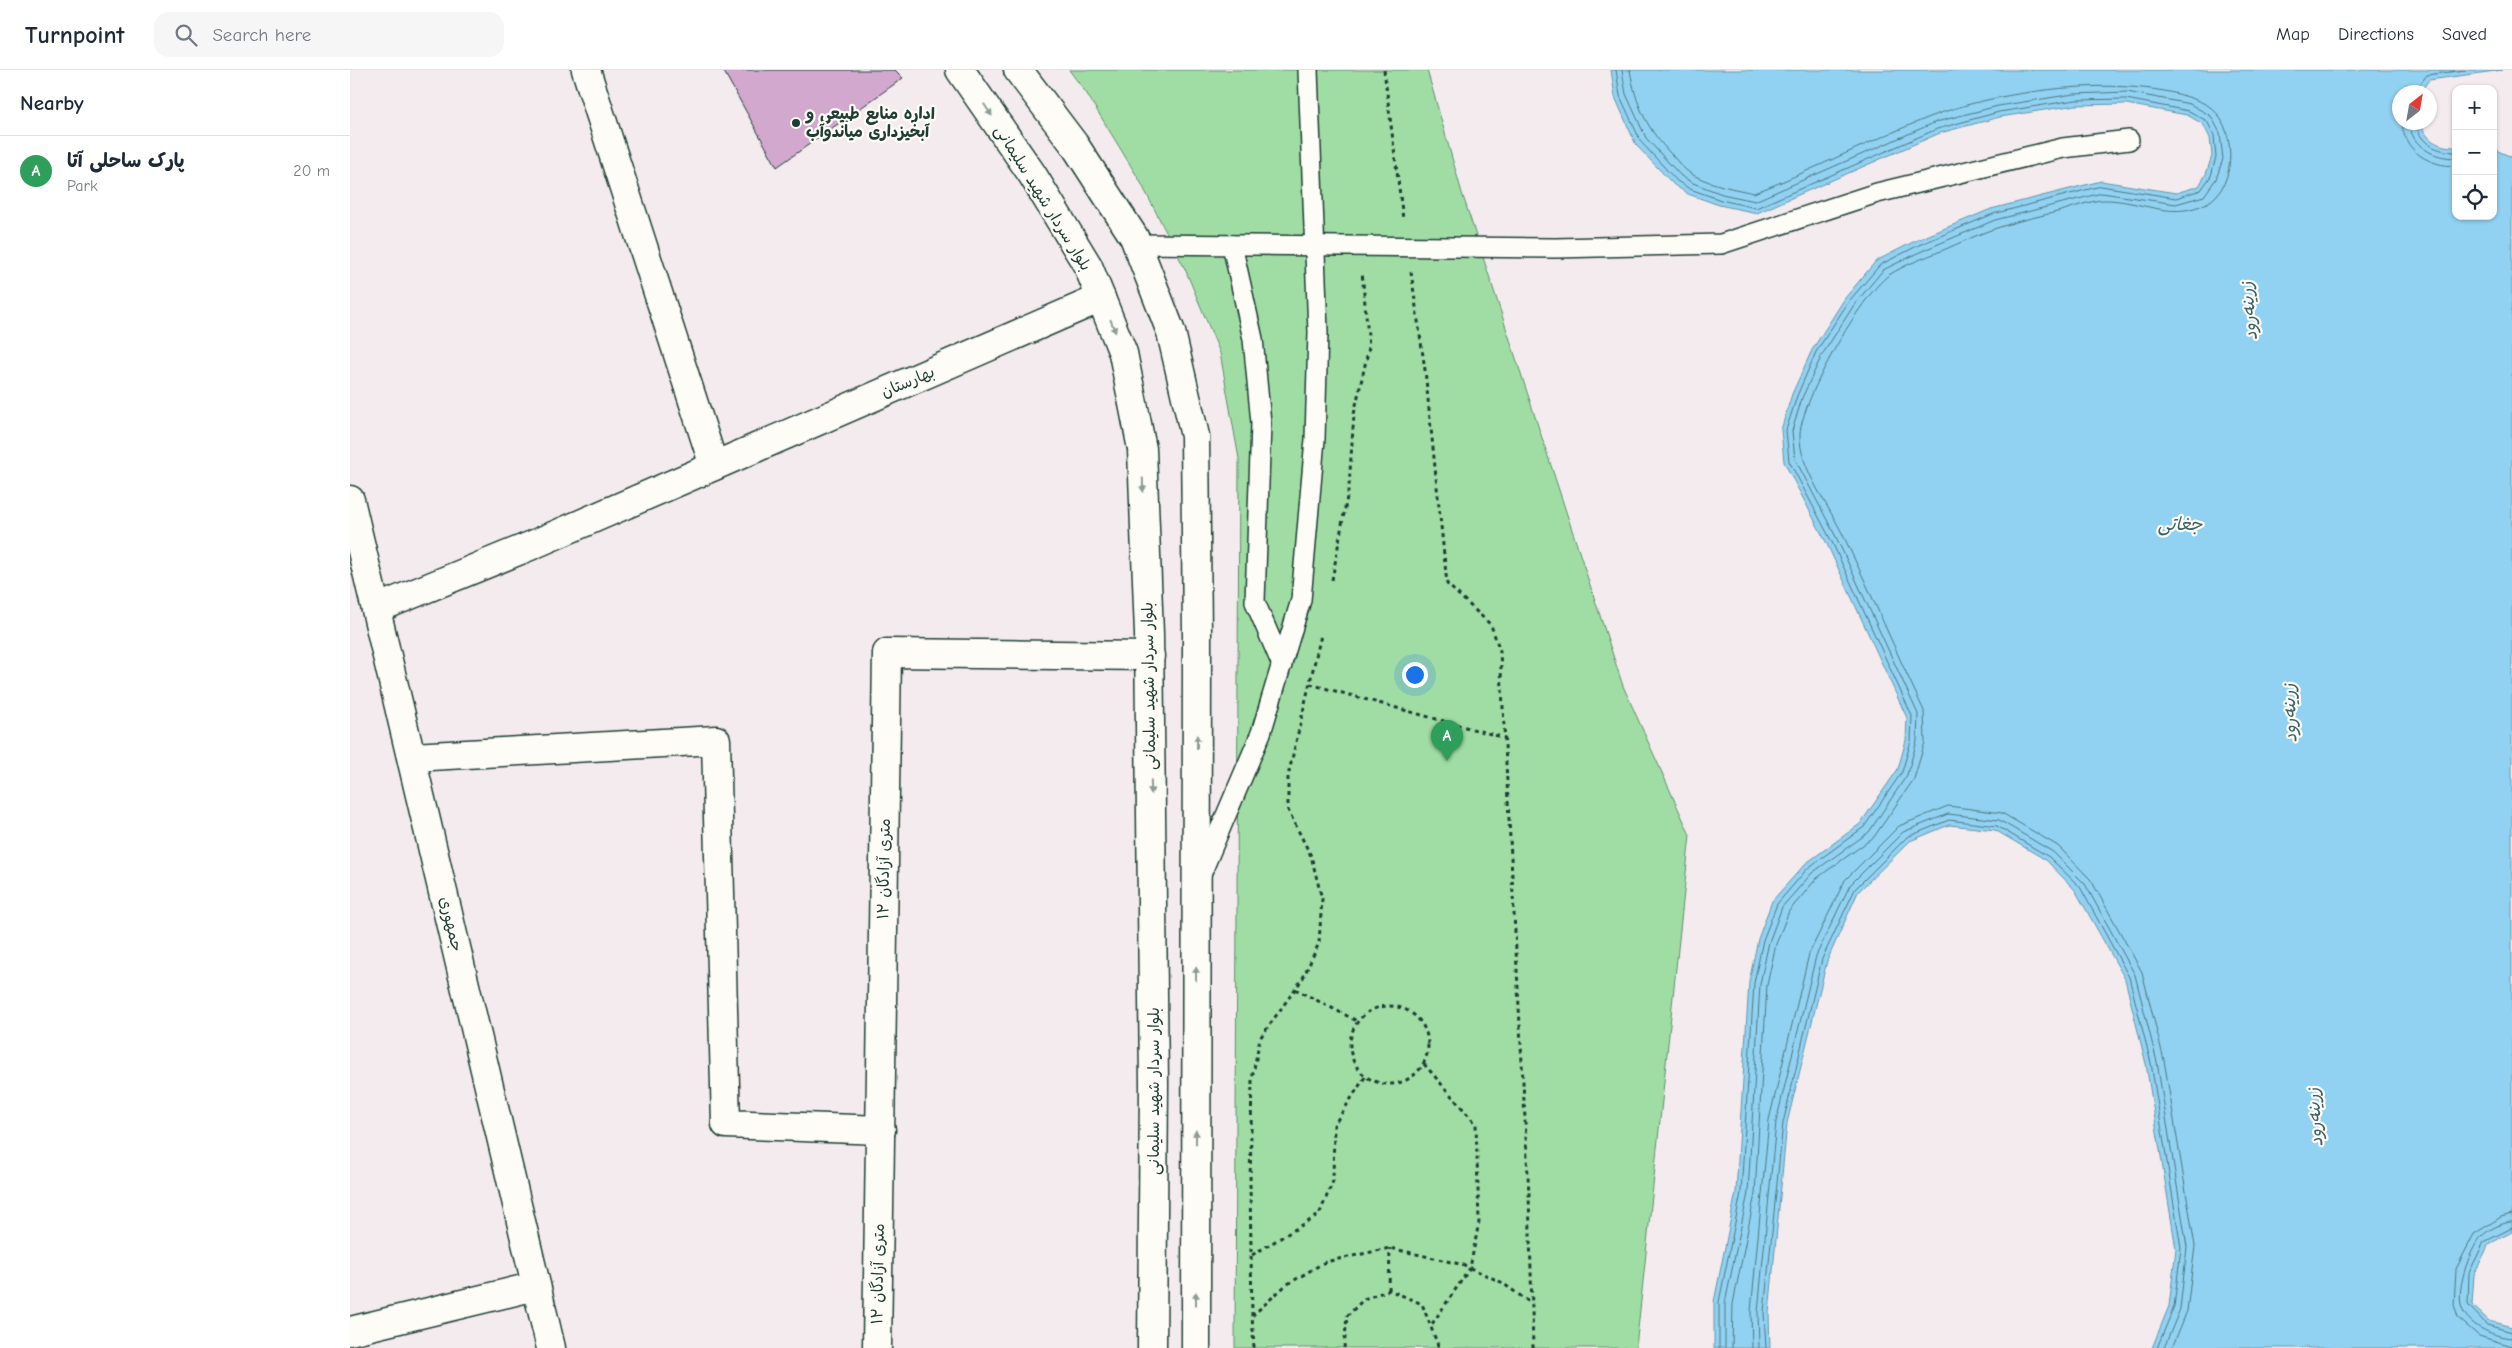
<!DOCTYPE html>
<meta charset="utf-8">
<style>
body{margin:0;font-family:"Comic Neue","Playpen Sans Arabic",sans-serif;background:#f6f6f7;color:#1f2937}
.controls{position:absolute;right:15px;top:15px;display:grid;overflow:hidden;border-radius:10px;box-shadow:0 1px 4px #0004}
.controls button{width:45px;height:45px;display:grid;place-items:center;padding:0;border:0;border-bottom:1px solid #e0e1e3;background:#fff;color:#1f2937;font:25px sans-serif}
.compass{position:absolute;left:2042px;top:15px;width:45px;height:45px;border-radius:50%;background:#fff;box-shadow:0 1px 4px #0004;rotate:31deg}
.you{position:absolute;left:1064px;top:604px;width:18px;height:18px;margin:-12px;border:4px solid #fff;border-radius:50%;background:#1a73e8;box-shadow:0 0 0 8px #1a73e833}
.badge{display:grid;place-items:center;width:32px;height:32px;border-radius:50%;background:#1a73e8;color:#fff;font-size:16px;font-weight:700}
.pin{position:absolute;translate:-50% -41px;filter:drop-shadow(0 1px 2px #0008)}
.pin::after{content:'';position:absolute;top:26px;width:18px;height:15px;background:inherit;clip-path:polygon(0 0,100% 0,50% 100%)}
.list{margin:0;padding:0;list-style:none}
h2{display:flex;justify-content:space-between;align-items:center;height:65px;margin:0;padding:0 20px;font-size:21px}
h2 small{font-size:16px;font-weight:400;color:#747a83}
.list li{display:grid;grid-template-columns:32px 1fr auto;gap:15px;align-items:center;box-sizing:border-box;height:70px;padding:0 20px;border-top:1px solid #e0e1e3}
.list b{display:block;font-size:19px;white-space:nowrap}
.list p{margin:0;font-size:16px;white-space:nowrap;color:#747a83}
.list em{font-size:16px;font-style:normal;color:#747a83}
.icon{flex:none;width:28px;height:28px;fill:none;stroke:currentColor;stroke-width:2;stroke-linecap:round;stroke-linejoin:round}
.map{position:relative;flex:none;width:2162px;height:1278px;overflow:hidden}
header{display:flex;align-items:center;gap:30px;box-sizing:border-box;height:70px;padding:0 25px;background:#fff;border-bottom:1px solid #e0e1e3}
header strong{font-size:24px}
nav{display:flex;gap:28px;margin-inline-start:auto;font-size:18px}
.search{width:350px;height:45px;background:#f6f6f7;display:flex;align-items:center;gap:12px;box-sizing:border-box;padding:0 18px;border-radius:15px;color:#747a83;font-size:19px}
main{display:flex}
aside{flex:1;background:#fff}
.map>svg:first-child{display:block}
</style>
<header>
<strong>Turnpoint</strong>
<div class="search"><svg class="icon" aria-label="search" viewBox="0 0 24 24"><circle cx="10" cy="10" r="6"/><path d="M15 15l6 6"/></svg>Search here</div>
<nav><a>Map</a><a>Directions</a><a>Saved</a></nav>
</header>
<main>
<aside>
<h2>Nearby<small></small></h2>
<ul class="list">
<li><span class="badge" style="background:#2e9e5b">A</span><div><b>پارک ساحلی آتا</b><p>Park</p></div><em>20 m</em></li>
</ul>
</aside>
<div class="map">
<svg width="2162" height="1278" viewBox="0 0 2162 1278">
<rect width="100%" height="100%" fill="#f4ebef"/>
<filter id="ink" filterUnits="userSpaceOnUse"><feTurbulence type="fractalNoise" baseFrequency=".02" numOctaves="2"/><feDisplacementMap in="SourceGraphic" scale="10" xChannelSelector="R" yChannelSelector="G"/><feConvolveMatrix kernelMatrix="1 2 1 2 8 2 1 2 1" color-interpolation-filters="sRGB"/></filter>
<g filter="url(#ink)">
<!-- green -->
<path fill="#a0dda5" stroke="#608d6c" d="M719 0H1077L1112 123 1273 616 1340 765 1286 1278H885L889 389 870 283 835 199 790 111 737 24Z"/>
<!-- water -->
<path fill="#91d1f2" stroke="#6396a6" d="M1261 0H2153L2079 10 2070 22H2050V52L2070 53C2077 70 2087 77 2106 77V146H2143V79L2162 87V1162L2139 1174 2124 1205 2122 1235 2139 1251 2162 1257V1278H1802L1819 1236 1826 1179 1796 994 1775 909 1725 820 1696 790 1645 760 1599 755 1560 771 1508 822 1477 891 1437 1053 1419 1243 1420 1278H1364V1232L1386 1122 1399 912 1408 869 1422 831 1455 794 1510 754 1548 699 1556 670 1557 648 1477 474 1434 392 1431 360 1442 324 1462 280 1495 228 1526 191 1567 170 1641 139 1751 111 1826 123 1849 116 1856 104 1862 86 1860 68 1853 54 1837 45 1776 34 1726 35 1650 47 1590 63 1407 143 1369 135 1338 124 1324 115 1286 75 1265 27Z"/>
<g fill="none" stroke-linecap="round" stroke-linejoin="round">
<!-- shore -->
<g stroke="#4d7880" stroke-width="1">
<path d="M1266 0 1270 26 1291 72 1327 111 1340 119 1371 130 1406 138 1587 59 1649 42 1726 30 1776 29 1839 41 1857 51 1864 65 1866 87 1861 106 1851 120 1826 128 1751 116 1643 144 1569 175 1530 195 1499 231 1466 282 1447 326 1436 360 1439 391 1482 472 1562 646 1561 671 1552 702 1514 757 1458 798 1427 834 1413 870 1404 913 1391 1123 1369 1232V1278"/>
<path d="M1272 0 1276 24 1296 68 1331 106 1343 113 1372 124 1405 131 1586 52 1648 36 1724 24 1777 22 1840 34 1861 46 1870 63 1873 89 1866 109 1854 126 1826 134 1752 123 1645 150 1572 181 1533 200 1504 235 1472 285 1452 328 1442 361 1445 389 1487 469 1568 644 1567 671 1557 705 1519 762 1462 803 1432 837 1419 872 1410 914 1398 1123 1375 1233V1278"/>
<path d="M1280 0C1286 36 1297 59 1322 85 1329 93 1335 101 1345 106 1363 115 1385 119 1404 123 1464 100 1520 70 1580 47 1647 20 1792 0 1857 35 1887 52 1888 117 1857 133 1820 152 1790 129 1753 130 1740 131 1724 137 1711 141 1691 146 1670 150 1650 157 1630 163 1610 173 1591 181 1574 188 1554 195 1539 205 1511 225 1452 329 1450 364 1448 397 1480 437 1494 467 1522 524 1546 583 1574 641L1575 672 1564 709 1524 767 1467 808 1439 841 1426 874 1417 915 1405 1124 1383 1234 1382 1278"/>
<path d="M2066 22 2067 18 2077 5 2115 0"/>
<path d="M2052 52C2053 82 2080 96 2106 96"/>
<path d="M2059 52C2061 77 2084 88 2106 88"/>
<path d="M2066 52C2068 73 2087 82 2106 82"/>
<path d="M2162 1144 2151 1147 2124 1164 2106 1199 2104 1235 2108 1248 2129 1266 2162 1276"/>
<path d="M2162 1152C2153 1152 2137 1160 2131 1167 2119 1180 2104 1224 2113 1241 2121 1257 2145 1267 2162 1268"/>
<path d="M2162 1158 2134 1172 2119 1203 2118 1235 2137 1255 2162 1262"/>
<path d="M1402 1278 1401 1241 1419 1050 1459 884 1495 810 1549 756 1598 736 1652 743 1708 776 1741 810 1792 902 1814 990 1845 1176 1837 1241 1822 1278"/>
<path d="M1409 1278 1408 1242 1426 1052 1466 886 1500 815 1553 762 1598 744 1649 750 1703 782 1735 814 1785 905 1807 992 1837 1177 1830 1239 1814 1278"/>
<path d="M1416 1278 1414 1242 1433 1053 1472 889 1505 819 1557 767 1599 750 1647 756 1699 787 1730 817 1779 907 1801 993 1831 1178 1824 1237 1807 1278"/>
</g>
</g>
<!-- building -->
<path fill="#d2a8ce" stroke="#1f3d34" d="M373 0H545L553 8 427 97Z"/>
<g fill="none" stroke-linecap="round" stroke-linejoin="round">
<defs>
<g id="service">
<path d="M787 174 1206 178 1371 174 1527 123 1713 78 1779 70"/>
<path d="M882 175 903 269 911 353 905 532 932 595"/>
<path d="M851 804 911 663 951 530 965 369 968 262 958 0"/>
</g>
<g id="minor">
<path d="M236 0 364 396"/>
<path d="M0 430 201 1278"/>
<path d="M26 539 180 476 751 228"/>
<path d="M62 687 366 670 376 1054 531 1060"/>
<path d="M0 1261 186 1216"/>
<path d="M527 1278 537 583 800 586"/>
</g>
<g id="secondary">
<path d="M610 0 682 104 738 196 773 283 792 379 799 564 804 1014 802 1278"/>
<path d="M668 0 724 74 784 167 821 262 845 366 847 565 846 1278"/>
</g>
</defs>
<!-- service casing -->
<use href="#service" stroke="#1f3d34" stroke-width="22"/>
<!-- minor casing -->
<use href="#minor" stroke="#1f3d34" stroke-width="31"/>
<!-- secondary casing -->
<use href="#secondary" stroke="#1f3d34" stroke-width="31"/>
<!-- path -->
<g stroke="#1f3d34" stroke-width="3" stroke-dasharray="4 4" stroke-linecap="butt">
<path d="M1034 0 1053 149"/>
<path d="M1061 202 1075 300 1097 514 1141 555 1150 581 1179 1124 1183 1278"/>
<path d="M982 510 999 416 1004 344 1019 277 1012 202"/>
<path d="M960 614 1155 668"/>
<path d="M945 919 1007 951"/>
<circle cx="1039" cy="975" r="39"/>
<path d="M1074 994 1126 1054 1129 1152 1120 1198 1080 1257"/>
<path d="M902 1185 969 1145 983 1111 984 1055 1015 1007"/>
<path d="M1039 1220 1040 1178"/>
<path d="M902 1246 900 1114 902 1009 910 968 953 908 969 873 972 829 961 786 938 740V706L971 565"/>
<path d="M904 1278 902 1246 936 1215 975 1192 1040 1178 1114 1195 1151 1212 1182 1234"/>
<path d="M994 1278 997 1246 1014 1229 1039 1220 1072 1234 1089 1278"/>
</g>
<!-- service -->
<use href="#service" stroke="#fdfcf7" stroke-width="19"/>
<!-- minor -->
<use href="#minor" stroke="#fdfcf7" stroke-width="28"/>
<!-- secondary -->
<use href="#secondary" stroke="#fdfcf7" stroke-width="28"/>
</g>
<!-- one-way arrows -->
<defs><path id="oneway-solid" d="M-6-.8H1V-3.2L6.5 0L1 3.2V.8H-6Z" transform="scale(1.25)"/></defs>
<g fill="#8e9c96">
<use href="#oneway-solid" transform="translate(638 40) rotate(56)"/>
<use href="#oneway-solid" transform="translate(763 256) rotate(68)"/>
<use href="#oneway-solid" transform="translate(793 415) rotate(88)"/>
<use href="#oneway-solid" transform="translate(847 672) rotate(-90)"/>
<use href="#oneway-solid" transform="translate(801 717) rotate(89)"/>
<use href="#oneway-solid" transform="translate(846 904) rotate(-90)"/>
<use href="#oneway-solid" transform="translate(846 1067) rotate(-90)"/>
<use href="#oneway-solid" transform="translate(846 1229) rotate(-90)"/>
</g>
</g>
<!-- markers -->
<circle fill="#1f3d34" stroke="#fdfcf7" stroke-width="2" cx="446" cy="53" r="5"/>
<g text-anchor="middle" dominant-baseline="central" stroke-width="4.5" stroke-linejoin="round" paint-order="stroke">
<!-- poi labels -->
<g font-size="16" font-weight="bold" fill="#1f3d34" stroke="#fdfcf7" text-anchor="start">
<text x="456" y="44">اداره منابع طبیعی و<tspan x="456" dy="18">آبخیزداری میاندوآب</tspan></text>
</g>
<!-- street labels -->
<g font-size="16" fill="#1f3d34" stroke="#fdfcf7">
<text transform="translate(693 128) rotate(58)">بلوار سردار شهید سلیمانی</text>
<text transform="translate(558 312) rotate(-23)">بهارستان</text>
<text transform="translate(799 616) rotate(-91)">بلوار سردار شهید سلیمانی</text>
<text transform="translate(534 799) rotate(-89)">۱۲ متری آزادگان</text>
<text transform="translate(101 854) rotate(77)">جمهوری</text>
<text transform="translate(804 1021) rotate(-90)">بلوار سردار شهید سلیمانی</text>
<text transform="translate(528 1204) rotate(-89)">۱۲ متری آزادگان</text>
</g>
<!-- water labels -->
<g font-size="18" font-style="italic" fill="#3c6264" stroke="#fdfcf7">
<text transform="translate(1899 241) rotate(-95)">زرینه‌رود</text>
<text x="1830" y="454">جغاتی</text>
<text transform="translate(1940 643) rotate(-92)">زرینه‌رود</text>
<text transform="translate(1965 1047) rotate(-94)">زرینه‌رود</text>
</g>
</g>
</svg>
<div class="controls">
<button>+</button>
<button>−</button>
<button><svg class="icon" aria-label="locate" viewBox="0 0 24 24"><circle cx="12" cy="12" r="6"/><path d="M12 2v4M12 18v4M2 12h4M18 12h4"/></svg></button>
</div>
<svg class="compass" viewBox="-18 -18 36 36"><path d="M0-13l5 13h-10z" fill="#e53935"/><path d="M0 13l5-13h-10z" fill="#747a83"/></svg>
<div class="you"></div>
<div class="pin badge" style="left:1097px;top:691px;background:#2e9e5b">A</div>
</div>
</main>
